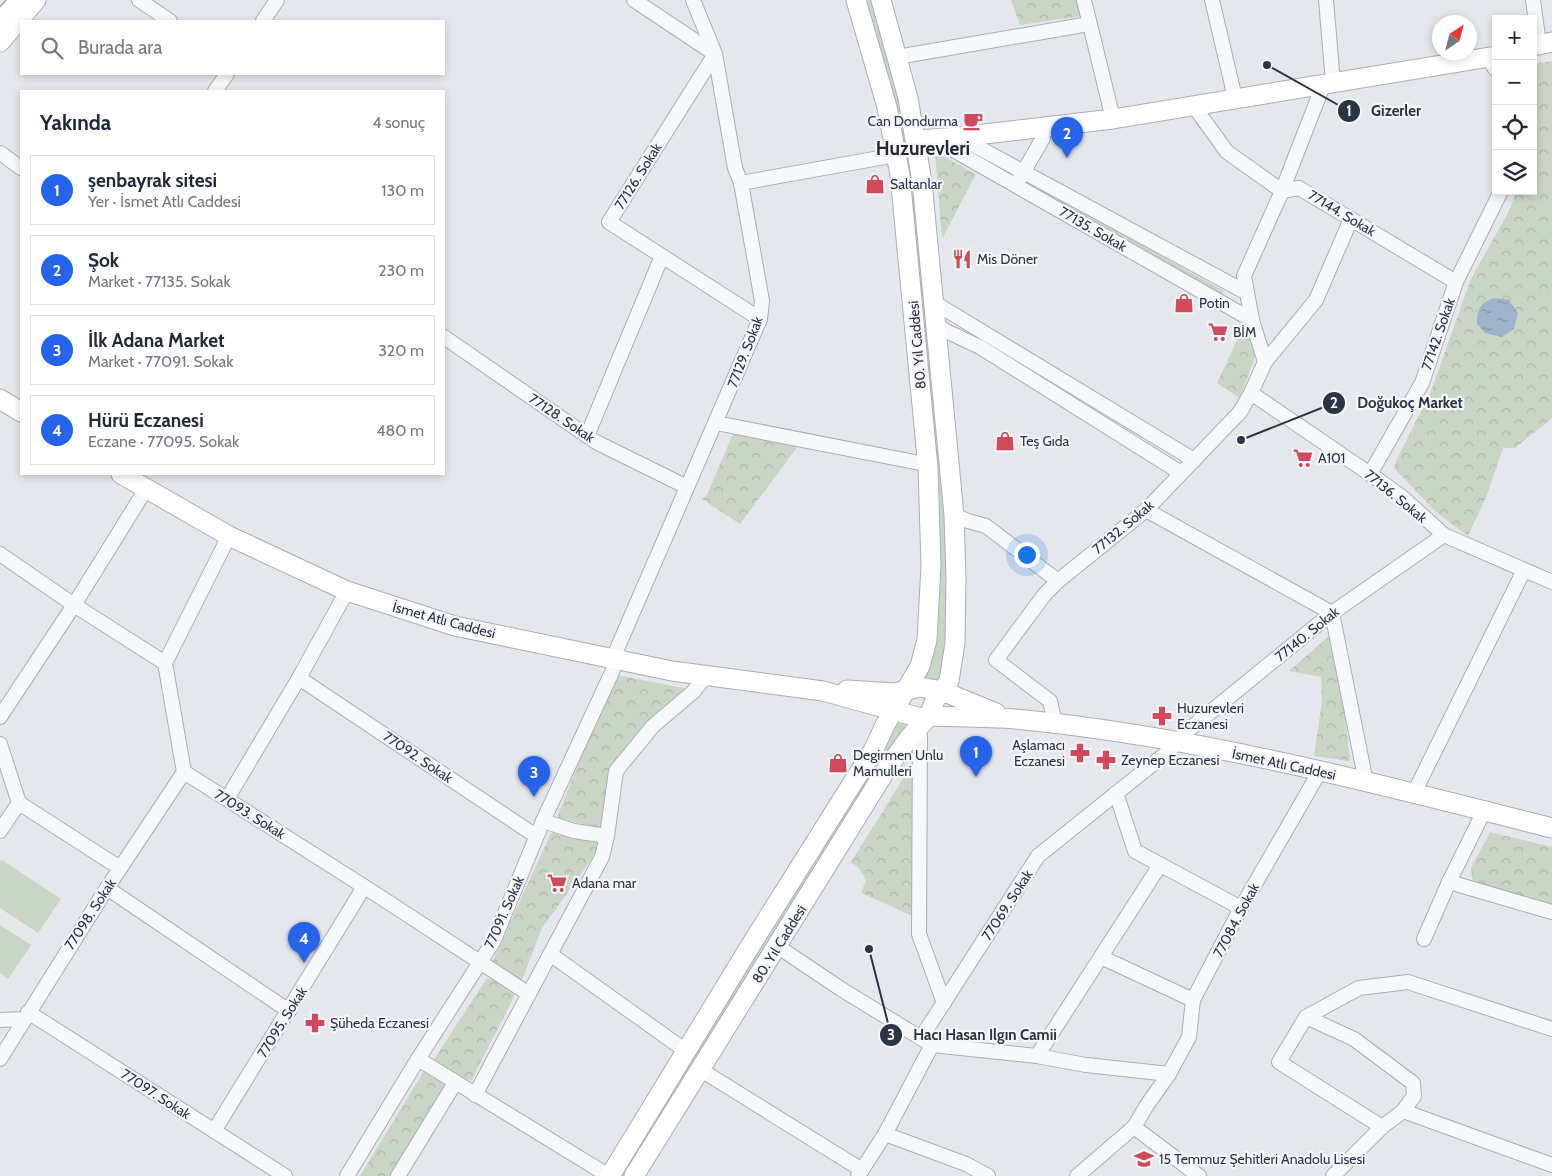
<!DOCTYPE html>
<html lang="tr">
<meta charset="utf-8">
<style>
body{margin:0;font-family:Cabin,sans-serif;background:#f6f6f7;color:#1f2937}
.controls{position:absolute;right:15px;top:15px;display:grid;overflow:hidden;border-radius:0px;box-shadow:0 2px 8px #0003}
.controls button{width:45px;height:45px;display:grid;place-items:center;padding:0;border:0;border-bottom:1px solid #e0e1e3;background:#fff;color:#1f2937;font:25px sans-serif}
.compass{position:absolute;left:1432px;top:15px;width:45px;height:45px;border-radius:50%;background:#fff;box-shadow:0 2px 8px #0003;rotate:35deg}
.you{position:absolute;left:1026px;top:554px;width:18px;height:18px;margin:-12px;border:4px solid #fff;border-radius:50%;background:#1a73e8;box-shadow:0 0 0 8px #1a73e833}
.badge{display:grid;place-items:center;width:32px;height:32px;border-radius:50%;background:#2563eb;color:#fff;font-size:16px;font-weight:700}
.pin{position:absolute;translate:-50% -41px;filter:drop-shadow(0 1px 2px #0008)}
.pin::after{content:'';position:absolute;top:26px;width:18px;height:15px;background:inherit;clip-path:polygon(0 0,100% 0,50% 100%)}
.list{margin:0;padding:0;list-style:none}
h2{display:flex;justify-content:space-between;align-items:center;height:65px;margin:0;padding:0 20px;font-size:21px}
h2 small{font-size:16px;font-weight:400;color:#747a83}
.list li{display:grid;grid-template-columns:32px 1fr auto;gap:15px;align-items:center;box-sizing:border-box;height:70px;margin:0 10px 10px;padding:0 10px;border:1px solid #e0e1e3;border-radius:0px}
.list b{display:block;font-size:19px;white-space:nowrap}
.list p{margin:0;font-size:16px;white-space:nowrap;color:#747a83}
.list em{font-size:16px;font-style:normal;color:#747a83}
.icon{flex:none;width:28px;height:28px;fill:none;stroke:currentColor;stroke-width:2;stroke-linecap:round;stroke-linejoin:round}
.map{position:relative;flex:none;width:1552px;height:1176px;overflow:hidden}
.search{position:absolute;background:#fff;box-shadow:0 2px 8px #0003;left:20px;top:20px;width:425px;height:55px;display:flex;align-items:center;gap:12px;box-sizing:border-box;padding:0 18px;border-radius:0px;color:#747a83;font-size:19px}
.panel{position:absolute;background:#fff;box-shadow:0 2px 8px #0003;left:20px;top:90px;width:425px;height:385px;border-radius:0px}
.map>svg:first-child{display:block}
</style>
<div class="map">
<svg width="1552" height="1176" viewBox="0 0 1552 1176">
<defs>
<pattern id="forest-crowns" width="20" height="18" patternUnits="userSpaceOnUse" patternTransform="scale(1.25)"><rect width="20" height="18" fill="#c9d6c5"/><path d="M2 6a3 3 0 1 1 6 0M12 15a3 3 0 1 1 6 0" fill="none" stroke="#adb8ab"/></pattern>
<pattern id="water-ripples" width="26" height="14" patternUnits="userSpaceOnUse" patternTransform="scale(1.25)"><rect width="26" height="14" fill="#9fb4cc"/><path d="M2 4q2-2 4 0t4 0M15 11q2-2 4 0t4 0" fill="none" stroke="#8293a7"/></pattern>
</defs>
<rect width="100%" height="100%" fill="#e4e7ec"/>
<!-- grass -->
<g fill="#c9d6c5">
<path d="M864 0H872L905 117 916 190 945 494 947 578 945 643 938 683 922 679 937 639 941 577 939 493 929 384Z"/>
<path d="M1025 180 1224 291 1222 294 1023 182Z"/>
<path d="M894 720 911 724 627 1176H619Z"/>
<path d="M2 860 61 899 38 933 0 908V862Z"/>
<path d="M0 925 31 945 8 979 0 973Z"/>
</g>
<!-- forest -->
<g fill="url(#forest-crowns)">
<path d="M1011 0H1078L1082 16 1020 25Z"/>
<path d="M1552 61V418L1515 448H1503L1487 495 1468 536 1437 513 1394 468 1397 459 1431 391 1471 279 1509 211 1517 191H1533V64Z"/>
<path d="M935 152 976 174 942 239Z"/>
<path d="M1244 325 1257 351 1240 398 1217 383Z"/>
<path d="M737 433 798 446 740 524 702 499 707 495 732 436Z"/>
<path d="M1329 636 1334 637 1337 640 1350 761 1314 756 1322 701 1321 677 1289 671Z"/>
<path d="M617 675 688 689 613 766 605 797 601 828 557 818 584 749Z"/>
<path d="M916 758 915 917 861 893 866 880 859 868 851 862Z"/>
<path d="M1490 832 1552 847V905L1473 885 1471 868Z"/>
<path d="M551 833 600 842 596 853 542 928 522 980 491 965Z"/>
<path d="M487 978 517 991 471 1081 431 1064Z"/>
<path d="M424 1071 448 1087 392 1176H360Z"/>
</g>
<!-- water -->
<path fill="url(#water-ripples)" d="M1494 298 1509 300 1518 313 1514 329 1502 337 1485 333 1477 324C1477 310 1479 303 1494 298Z"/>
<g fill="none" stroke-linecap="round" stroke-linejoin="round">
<defs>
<g id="minor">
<path d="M139 0 170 21"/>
<path d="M634 0 715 54 609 222 760 319"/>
<path d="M1084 0 1113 119"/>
<path d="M1212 0 1235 98"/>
<path d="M1326 0 1333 82"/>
<path d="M1533 0 1539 44"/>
<path d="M263 21 277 0"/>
<path d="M897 57 1089 24"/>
<path d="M1488 58 1496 70"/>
<path d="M1324 83 1282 191 1244 276 1252 320 1265 362 1251 393 1370 474 1402 497 1444 535 1552 582"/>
<path d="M215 91 227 74"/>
<path d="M1193 105 1227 152 1282 191 1299 188 1456 282"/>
<path d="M959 137 1247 293"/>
<path d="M934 139 1252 320"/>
<path d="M0 153 21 168"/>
<path d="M1020 178 1043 138 1041 127"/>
<path d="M741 183 896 155"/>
<path d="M935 303 1194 460"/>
<path d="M936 324 946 331 980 347 1181 473"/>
<path d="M444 337 596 442 687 487"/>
<path d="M1265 362 1316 300 1351 219"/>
<path d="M716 423 920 463 928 468"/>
<path d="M587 436 662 256"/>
<path d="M1370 474 1422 383 1456 282 1501 191"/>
<path d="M1146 510 1332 613"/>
<path d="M954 515 968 521 986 526 1058 581"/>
<path d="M229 536 165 663 184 772 371 891 529 994"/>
<path d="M0 554 74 605 165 663"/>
<path d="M1332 613 1366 782"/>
<path d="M299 678 536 836"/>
<path d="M0 717 74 605 146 489"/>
<path d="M1055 723 1050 701 996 660 1045 594 1058 581 1146 510 1240 412 1251 393"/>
<path d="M915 731 920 736 919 934 944 1003"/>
<path d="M0 744 19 803 120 868"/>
<path d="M1116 793 1135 851 1241 908"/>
<path d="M1414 793 1524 570"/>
<path d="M227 799 299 678 347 591"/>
<path d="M543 821 574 831 607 836"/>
<path d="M0 831 19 803"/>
<path d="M1449 882 1552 912"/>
<path d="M107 888 289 1011"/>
<path d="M1424 939 1449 882 1484 811"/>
<path d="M777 946 841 989 932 1045 1037 1056 1086 1065 1169 1074"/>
<path d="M550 954 686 1051"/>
<path d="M1101 957 1193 1000"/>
<path d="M28 1012 285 1176"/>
<path d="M1306 1017 1354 1039 1413 1083 1414 1096 1403 1111"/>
<path d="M0 1020 25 1019"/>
<path d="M921 1038 1038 856 1169 751 1186 732 1332 613 1444 535"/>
<path d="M1037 1056 1160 865"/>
<path d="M0 1059 107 888 184 772"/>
<path d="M418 1059 609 1176"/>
<path d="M701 1070 862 1170"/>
<path d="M475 1095 602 857 607 836 616 771 653 726 693 692 706 676"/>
<path d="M1134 1127 1199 1176"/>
<path d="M1382 1127 1279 1062 1306 1017 1359 988 1408 982 1552 1029"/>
<path d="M214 1131 364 887"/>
<path d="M885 1134 966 1164 988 1176"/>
<path d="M347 1176 418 1059 493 942 543 821 613 670 617 649 760 319 762 301 741 183 735 168 715 54 693 0"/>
<path d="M398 1176 455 1083"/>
<path d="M858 1176 885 1134 932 1045"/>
<path d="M1077 1176 1134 1127 1147 1105 1169 1074 1189 1037 1193 1000 1241 908 1320 771"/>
<path d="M1333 1176 1382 1127 1403 1111 1552 1165"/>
</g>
<g id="secondary">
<path d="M0 42 36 0"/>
<path d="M1533 46 1552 42"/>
<path d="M916 140 959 137 1113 119 1496 56"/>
<path d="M0 399 21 412"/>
<path d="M121 474 229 536 347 591 455 626 672 671 823 691 921 718 929 716C957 717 987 717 1015 719 1196 736 1376 783 1552 828"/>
<path d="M847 690 895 693 920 687 942 691 996 713"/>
<path d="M610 1176 749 948 874 749 885 725 920 666 927 640 931 566 928 468 900 175 887 107 856 0"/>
<path d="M634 1176 886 770 909 738 929 716 935 700 949 681 955 643 956 578 954 515 922 182 908 98 881 0"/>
</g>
<path id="primary" d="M0 24 21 0"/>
</defs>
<!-- minor casing -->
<use href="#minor" stroke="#a9aeb7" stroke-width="16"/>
<!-- secondary casing -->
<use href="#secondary" stroke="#a9aeb7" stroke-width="21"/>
<!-- primary casing -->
<use href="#primary" stroke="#a3abb8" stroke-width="24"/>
<!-- minor -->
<use href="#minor" stroke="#f7f8fa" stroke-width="14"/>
<!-- secondary -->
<use href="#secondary" stroke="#fff" stroke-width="19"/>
<!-- primary -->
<use href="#primary" stroke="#fff" stroke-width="21"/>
</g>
<!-- icons -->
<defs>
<symbol id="cafe-bare" viewBox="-9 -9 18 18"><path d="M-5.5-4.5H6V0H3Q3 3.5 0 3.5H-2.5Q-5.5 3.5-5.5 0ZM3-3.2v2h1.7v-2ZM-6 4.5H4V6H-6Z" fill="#d1495b" stroke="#f4f6f9" stroke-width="2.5" paint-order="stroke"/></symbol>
<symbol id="shop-bare" viewBox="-9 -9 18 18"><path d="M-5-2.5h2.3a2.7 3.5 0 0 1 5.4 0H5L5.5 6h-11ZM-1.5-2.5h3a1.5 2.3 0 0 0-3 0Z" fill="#d1495b" stroke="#f4f6f9" stroke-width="2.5" paint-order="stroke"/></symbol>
<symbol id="restaurant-bare" viewBox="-9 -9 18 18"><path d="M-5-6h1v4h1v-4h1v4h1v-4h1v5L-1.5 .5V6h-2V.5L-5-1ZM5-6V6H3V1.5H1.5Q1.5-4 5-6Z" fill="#d1495b" stroke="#f4f6f9" stroke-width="2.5" paint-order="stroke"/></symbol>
<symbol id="supermarket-bare" viewBox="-9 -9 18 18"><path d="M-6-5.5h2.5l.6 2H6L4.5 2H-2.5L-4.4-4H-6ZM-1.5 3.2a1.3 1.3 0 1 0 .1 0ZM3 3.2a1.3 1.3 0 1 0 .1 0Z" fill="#d1495b" stroke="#f4f6f9" stroke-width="2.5" paint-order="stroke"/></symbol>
<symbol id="pharmacy-bare" viewBox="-9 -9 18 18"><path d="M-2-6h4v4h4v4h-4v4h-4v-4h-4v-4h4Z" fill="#d1495b" stroke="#f4f6f9" stroke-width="2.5" paint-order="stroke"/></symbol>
<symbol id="school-bare" viewBox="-9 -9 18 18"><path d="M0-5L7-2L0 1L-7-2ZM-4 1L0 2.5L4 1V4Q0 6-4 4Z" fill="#d1495b" stroke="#f4f6f9" stroke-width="2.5" paint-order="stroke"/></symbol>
</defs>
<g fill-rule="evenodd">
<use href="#cafe-bare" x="959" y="107" width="28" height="28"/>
<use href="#shop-bare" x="861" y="170" width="28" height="28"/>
<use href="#restaurant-bare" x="948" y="245" width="28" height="28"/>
<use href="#shop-bare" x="1170" y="289" width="28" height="28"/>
<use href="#supermarket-bare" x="1204" y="318" width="28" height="28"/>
<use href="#shop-bare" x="991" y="427" width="28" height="28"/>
<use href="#supermarket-bare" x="1289" y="444" width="28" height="28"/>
<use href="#pharmacy-bare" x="1148" y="702" width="28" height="28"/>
<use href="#pharmacy-bare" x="1066" y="739" width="28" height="28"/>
<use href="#pharmacy-bare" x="1092" y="746" width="28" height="28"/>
<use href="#shop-bare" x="824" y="749" width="28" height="28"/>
<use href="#supermarket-bare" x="543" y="869" width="28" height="28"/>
<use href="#pharmacy-bare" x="301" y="1009" width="28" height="28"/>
<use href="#school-bare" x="1130" y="1145" width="28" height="28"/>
</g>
<g text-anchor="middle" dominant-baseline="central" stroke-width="4.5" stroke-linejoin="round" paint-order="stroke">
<!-- poi labels -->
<g font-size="14" fill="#2b3445" stroke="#f4f6f9" text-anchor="start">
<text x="958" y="121" text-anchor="end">Can Dondurma</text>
<text x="890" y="184">Saltanlar</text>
<text x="977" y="259">Mis Döner</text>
<text x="1199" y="303">Potin</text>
<text x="1233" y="332">BİM</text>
<text x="1020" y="441">Teş Gıda</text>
<text x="1318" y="458">A101</text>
<text x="1177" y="708">Huzurevleri<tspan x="1177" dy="16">Eczanesi</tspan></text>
<text x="1065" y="745" text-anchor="end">Aşlamacı<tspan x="1065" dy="16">Eczanesi</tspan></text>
<text x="853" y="755">Degirmen Unlu<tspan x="853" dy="16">Mamulleri</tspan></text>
<text x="1121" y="760">Zeynep Eczanesi</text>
<text x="572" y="883">Adana mar</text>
<text x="330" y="1023">Şüheda Eczanesi</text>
<text x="1159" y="1159">15 Temmuz Şehitleri Anadolu Lisesi</text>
</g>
<!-- street labels -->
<g font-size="14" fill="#2b3445" stroke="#f4f6f9">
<text transform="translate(638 176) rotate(-58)">77126. Sokak</text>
<text transform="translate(1342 213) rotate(31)">77144. Sokak</text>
<text transform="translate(1093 229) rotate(30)">77135. Sokak</text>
<text transform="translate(1438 334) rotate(-71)">77142. Sokak</text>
<text transform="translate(917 345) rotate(-95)">80. Yıl Caddesi</text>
<text transform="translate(745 352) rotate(-69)">77129. Sokak</text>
<text transform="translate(562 418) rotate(34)">77128. Sokak</text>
<text transform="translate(1396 496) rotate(39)">77136. Sokak</text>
<text transform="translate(1123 527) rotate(-40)">77132. Sokak</text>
<text transform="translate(444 620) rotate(15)">İsmet Atlı Caddesi</text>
<text transform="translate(1307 634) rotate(-39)">77140. Sokak</text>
<text transform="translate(418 757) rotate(34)">77092. Sokak</text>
<text transform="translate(1284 764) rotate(12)">İsmet Atlı Caddesi</text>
<text transform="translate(250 814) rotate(32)">77093. Sokak</text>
<text transform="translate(1007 905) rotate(-57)">77069. Sokak</text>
<text transform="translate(504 912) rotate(-66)">77091. Sokak</text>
<text transform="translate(90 914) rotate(-57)">77098. Sokak</text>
<text transform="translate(1236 920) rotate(-62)">77084. Sokak</text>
<text transform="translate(779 944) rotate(-58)">80. Yıl Caddesi</text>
<text transform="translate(282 1022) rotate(-58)">77095. Sokak</text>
<text transform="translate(156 1094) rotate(33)">77097. Sokak</text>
</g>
<!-- district labels -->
<g font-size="19" font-weight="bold" fill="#1d2536" stroke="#f4f6f9">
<text x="923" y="148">Huzurevleri</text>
</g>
</g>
<!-- callouts -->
<path fill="none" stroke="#2b3445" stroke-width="2" d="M1267 65L1349 111M1241 440L1334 403M869 949L891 1035"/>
<g fill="#2b3445" stroke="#f4f6f9" stroke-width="2">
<circle cx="1267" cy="65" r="5"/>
<circle cx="1241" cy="440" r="5"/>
<circle cx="869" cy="949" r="5"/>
<circle cx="1349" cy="111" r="12"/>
<circle cx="1334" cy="403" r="12"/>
<circle cx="891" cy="1035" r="12"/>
</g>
<g font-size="15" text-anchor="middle" font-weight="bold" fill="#fff">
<text x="1349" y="116">1</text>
<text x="1334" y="408">2</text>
<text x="891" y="1040">3</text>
</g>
<g font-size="15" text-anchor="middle" font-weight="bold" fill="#2b3445" stroke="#f4f6f9" stroke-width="4.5" stroke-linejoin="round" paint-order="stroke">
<text x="1396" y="116">Gizerler</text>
<text x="1410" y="408">Doğukoç Market</text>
<text x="985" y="1040">Hacı Hasan Ilgın Camii</text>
</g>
</svg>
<div class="controls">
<button>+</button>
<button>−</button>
<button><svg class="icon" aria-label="locate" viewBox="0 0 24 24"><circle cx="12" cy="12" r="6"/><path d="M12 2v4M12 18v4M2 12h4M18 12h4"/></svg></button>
<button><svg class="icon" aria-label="layers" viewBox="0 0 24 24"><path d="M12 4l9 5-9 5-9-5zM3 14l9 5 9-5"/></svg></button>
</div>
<svg class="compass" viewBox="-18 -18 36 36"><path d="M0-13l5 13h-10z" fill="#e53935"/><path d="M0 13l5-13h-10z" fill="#747a83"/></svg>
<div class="you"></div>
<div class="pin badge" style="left:976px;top:777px">1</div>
<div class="pin badge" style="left:1067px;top:158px">2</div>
<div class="pin badge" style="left:534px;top:797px">3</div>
<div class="pin badge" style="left:304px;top:963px">4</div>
<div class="search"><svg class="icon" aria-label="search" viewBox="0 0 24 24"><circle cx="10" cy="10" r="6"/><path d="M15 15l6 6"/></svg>Burada ara</div>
<section class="panel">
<h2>Yakında<small>4 sonuç</small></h2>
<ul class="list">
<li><span class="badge">1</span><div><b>şenbayrak sitesi</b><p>Yer · İsmet Atlı Caddesi</p></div><em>130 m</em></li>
<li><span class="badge">2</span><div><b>Şok</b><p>Market · 77135. Sokak</p></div><em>230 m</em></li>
<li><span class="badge">3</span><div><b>İlk Adana Market</b><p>Market · 77091. Sokak</p></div><em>320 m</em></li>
<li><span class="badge">4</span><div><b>Hürü Eczanesi</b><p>Eczane · 77095. Sokak</p></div><em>480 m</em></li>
</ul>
</section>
</div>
